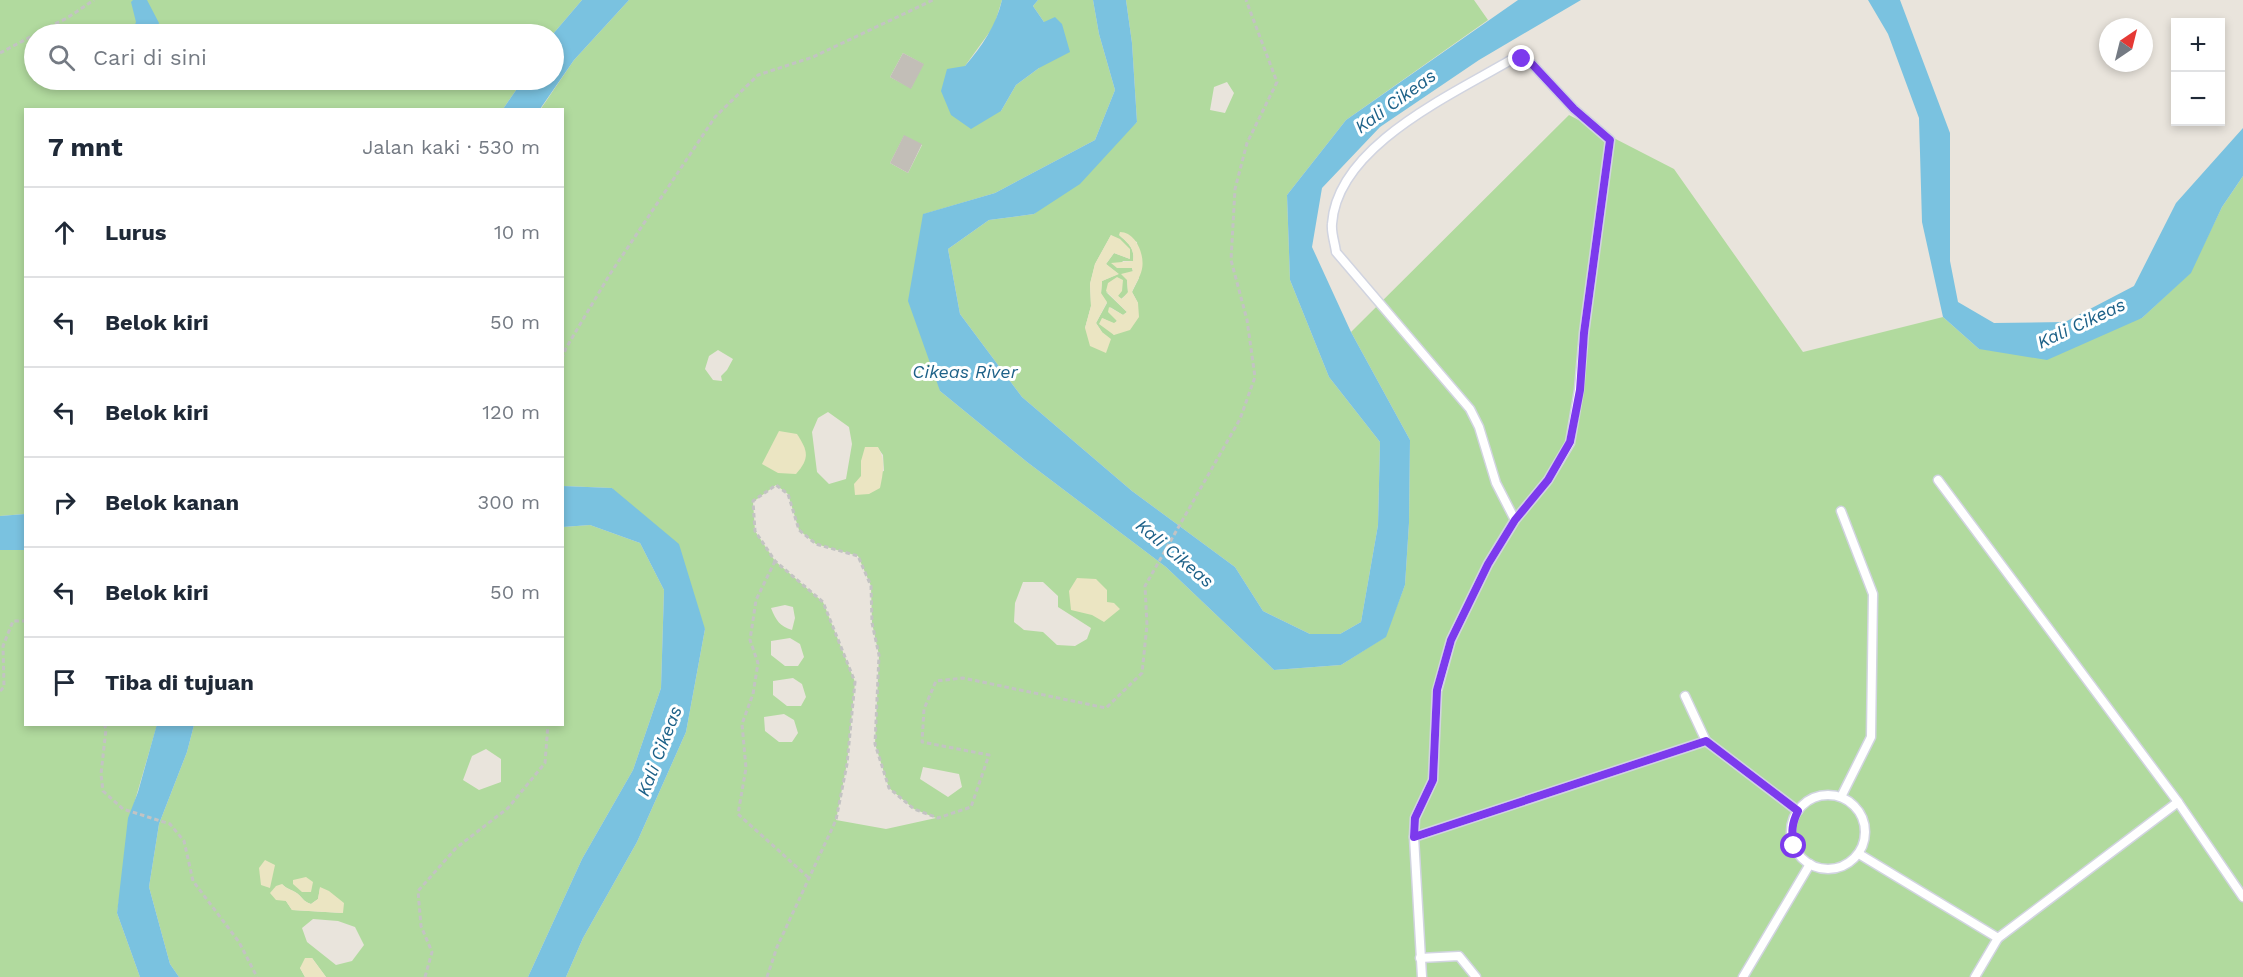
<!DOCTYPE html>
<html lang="id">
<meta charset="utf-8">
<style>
body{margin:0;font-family:"Work Sans",sans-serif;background:#f2f2f3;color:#1f2937}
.controls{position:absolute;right:18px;top:18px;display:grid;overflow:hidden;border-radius:0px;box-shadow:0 3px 9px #0003}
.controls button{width:54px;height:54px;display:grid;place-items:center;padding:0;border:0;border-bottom:2px solid #e0e1e3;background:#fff;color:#1f2937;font:30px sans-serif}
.compass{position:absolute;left:2099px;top:18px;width:54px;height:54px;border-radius:50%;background:#fff;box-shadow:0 3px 9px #0003;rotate:35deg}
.stop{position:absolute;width:18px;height:18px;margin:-14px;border:4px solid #7c3aed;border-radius:50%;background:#fff}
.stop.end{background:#7c3aed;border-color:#fff;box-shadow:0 2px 6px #0008}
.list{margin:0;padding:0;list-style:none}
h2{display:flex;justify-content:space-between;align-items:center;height:78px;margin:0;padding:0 24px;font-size:26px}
h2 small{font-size:20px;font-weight:400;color:#747a83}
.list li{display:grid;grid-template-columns:39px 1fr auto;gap:18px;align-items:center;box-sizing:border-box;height:90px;padding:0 24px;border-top:2px solid #e0e1e3}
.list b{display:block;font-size:22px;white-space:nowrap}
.list em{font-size:20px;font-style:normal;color:#747a83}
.icon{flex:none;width:33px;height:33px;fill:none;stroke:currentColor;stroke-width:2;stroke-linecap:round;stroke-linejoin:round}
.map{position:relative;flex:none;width:2243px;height:977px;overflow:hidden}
.search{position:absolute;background:#fff;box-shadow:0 3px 9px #0003;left:24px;top:24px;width:540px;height:66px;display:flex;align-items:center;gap:15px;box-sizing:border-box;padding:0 21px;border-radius:33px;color:#747a83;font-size:22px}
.panel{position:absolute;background:#fff;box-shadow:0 3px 9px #0003;left:24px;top:108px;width:540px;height:618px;border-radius:0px}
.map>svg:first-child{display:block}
</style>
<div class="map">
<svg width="2243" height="977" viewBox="0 0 2243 977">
<rect width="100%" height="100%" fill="#e9e4dc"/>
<!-- green -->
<g fill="#b1da9e" fill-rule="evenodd">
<path d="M0 0H582L553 34H34V80H523L503 109 26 110 25 514 0 516Z"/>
<path d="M629 0H1002L994 26 965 66 1001 111 1016 85 1039 68 1044 22 1033 6 1038 0H1093L1099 34 1115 90 1095 140 995 193 924 214 940 391 1027 462 1166 567 1274 670 1341 665 1385 637 1405 585 1409 523 1410 440 1351 332 1569 115 1674 169 1803 352 1943 317 1979 349 2142 318 2190 273 2222 207 2243 176V977H566L583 938 637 842 686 732 705 629 612 488 563 486 562 110H540L574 60ZM903 53 923 64 911 88 890 77ZM904 136 922 145 908 173 890 163ZM718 350 733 359 727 370 721 376 722 381 713 380 705 369 709 356ZM828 412 849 427 852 444 846 479 829 484 817 472 812 432 818 418ZM878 448 883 455 884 471 861 476V461ZM776 485 788 494 799 530 816 544 858 556 871 586 872 623 879 655 875 744 889 788 914 809 936 818 886 829 836 820 847 763 855 682 823 602 775 561 755 531 753 502ZM1023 582H1043L1058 596V607L1091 628 1087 639 1075 646 1057 645 1043 632 1024 630 1014 622 1015 603ZM785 605 793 607 795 618 792 630C780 626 776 621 771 608ZM790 638 800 644 804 657 798 666H785L771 655V641ZM793 678 802 684 806 697 801 706H787L773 695V681ZM784 714 794 720 798 733 792 742H779L765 731 764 717ZM923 767 959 774 962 787 948 797 920 779Z"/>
<path d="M1126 0H1474L1488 20 1346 120 1287 195 1290 280 1329 377 1380 442 1378 525 1361 622 1340 634H1310L1263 611 1235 567 1132 491 1022 397 960 314 948 249 989 220 1034 214 1137 122 1132 43ZM1227 82 1234 93 1225 113 1210 110 1214 87ZM1111 235 1130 259 1114 253 1106 264 1118 274 1102 281 1101 294 1107 303 1096 323 1102 332 1085 328 1091 306 1090 284 1095 264ZM1119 235 1137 242 1139 278 1132 292 1138 303 1114 335 1102 318 1114 324 1117 321 1110 307 1123 315 1127 312 1106 292 1118 296 1121 299 1128 293 1127 280 1133 272 1132 268H1117L1123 261H1133C1135 248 1128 243 1119 235Z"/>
<path d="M590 525 640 543 664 590 661 688 633 770 582 859 528 977H326L312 958 300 968 305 977H179L170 964 149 887 159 824 187 752 194 725 562 724 563 527ZM486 749 501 759V782L479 790 463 780 472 756ZM282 884C287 889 290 889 295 892 302 896 303 902 311 904L318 899 320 888 342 913 292 910 286 901ZM313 919 338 921 355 927 364 945 352 961 336 965 307 942 302 928Z"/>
<path d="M0 550H25L26 724 157 725 134 804 117 913 140 977H0Z"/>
</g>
<!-- sand -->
<g fill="#ebe5c2">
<path d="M1120 232C1136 232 1145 255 1142 269 1140 278 1135 284 1132 292L1138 303 1139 317 1130 330 1114 335 1099 324 1102 318 1114 323 1117 321 1108 312 1109 307 1123 315 1127 312 1106 291 1108 283 1117 277 1123 280 1122 291 1118 296 1122 299 1128 292 1127 280 1121 274 1133 271 1132 268H1117L1111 263 1133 261C1135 248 1128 243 1119 235Z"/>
<path d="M1111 235 1120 239 1130 249V259L1114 253 1106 264 1119 274 1102 281 1101 293 1107 302 1096 323 1102 332 1111 339 1106 353 1090 346 1085 328 1091 306 1090 284 1095 264Z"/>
<path d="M779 431 797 434C808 451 810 458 796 474L778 473 762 464Z"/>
<path d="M865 447H878C886 460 883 474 880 488L869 494 855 495 854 484 861 476V461Z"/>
<path d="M1077 578 1096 579 1107 590V602L1114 603 1120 609 1104 622 1092 615 1071 610 1069 591Z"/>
<path d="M265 860 275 865 270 888 261 885 259 868Z"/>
<path d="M306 877 313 882 311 892H302L293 884V880Z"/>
<path d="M282 884C287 889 290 889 295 892 302 896 303 902 311 904L318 899 320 887 329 891 344 903 343 913 292 910 286 901 276 900 270 893 276 886Z"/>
<path d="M305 958H312L326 977H305L300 968Z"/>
</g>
<!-- water -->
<g fill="#7ac2e0">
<path d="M133 0H147L159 23 155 34H131L136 22 131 2Z"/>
<path d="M582 0H629L574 60 540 109H503L523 80H554L553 34Z"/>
<path d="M1002 0H1038L1033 6 1044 22 1055 17 1062 24 1070 52 1039 68 1016 85 1001 111 971 129 951 115 941 91 947 69 965 66C982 46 996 26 1002 0Z"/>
<path d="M1093 0H1126L1132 43 1137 122 1080 184 1034 214 989 220 948 249 960 314 1022 397 1132 491 1235 567 1263 611 1310 634H1340L1361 622 1378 525 1380 442 1329 377 1290 280 1287 195 1346 120 1518 0H1581L1479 60 1380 127 1322 188 1312 247 1351 332 1410 440 1409 523 1405 585 1386 637 1341 665 1274 670 1166 567 1027 462 940 391 908 301 923 214 995 193 1095 140 1115 90 1099 34Z"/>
<path d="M1868 0H1900L1950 133V261L1958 302 1994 323 2065 322 2134 286 2176 203 2243 128V176L2222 207 2191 273 2142 318 2047 360 1979 349 1943 317 1922 222 1919 118 1888 34Z"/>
<path d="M563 486 612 488 679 544 705 629 686 732 637 842 583 938 566 977H528L582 859 633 770 661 688 664 590 640 543 590 525 563 527Z"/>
<path d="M25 514V550H0V516Z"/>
<path d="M157 724 194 725 187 752 159 824 149 887 170 964 179 977H140L117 913 128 818 138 792Z"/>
</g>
<!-- building -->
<g fill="#c2beb7">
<path d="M903 53 924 64 911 89 890 77Z"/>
<path d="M904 135 922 144 908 173 890 163Z"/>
</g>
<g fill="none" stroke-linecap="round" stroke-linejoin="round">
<defs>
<g id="lane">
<path d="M1938 480 2178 802 2243 897"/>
<path d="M1685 696 1706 741 1798 811"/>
<circle cx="1828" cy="832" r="37"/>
<path d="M1841 797 1871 737 1873 594 1841 511"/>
<path d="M1414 837 1706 741"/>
<path d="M1859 854 1998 938 2178 802"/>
<path d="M1420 958 1459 956 1476 977"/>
<path d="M1422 977 1414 837 1415 818 1433 780 1437 691 1451 640 1488 564 1515 520 1548 480 1570 443 1579 390 1584 333 1610 140 1574 109 1532 64 1522 59 1514 58C1454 94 1337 145 1332 224 1331 233 1335 243 1336 252L1470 409 1479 427 1496 483 1515 520"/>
<path d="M1743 977 1810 864"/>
<path d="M1975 977 1998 938"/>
</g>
</defs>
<!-- lane casing -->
<use href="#lane" stroke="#d1d4e0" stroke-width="11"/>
<!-- path -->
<g stroke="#c3c3c3" stroke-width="3" stroke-dasharray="4.5 3" stroke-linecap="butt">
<path d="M35 34 67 18 94 0"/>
<path d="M0 53 34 35"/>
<path d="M562 359 566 348 610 274 715 117 758 75 813 57 933 0"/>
<path d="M775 561 756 600 750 640 758 663 753 694 742 724 746 768 738 814 809 878"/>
<path d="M0 691 4 687 3 646 13 621H26"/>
<path d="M104 724 106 729 101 774 103 791 123 809 170 824 184 841 193 881 239 942 257 977"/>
<path d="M425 977 432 952 421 926 418 891 456 848 508 808 545 763 548 724"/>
<path d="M767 977 777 947 836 820 847 764 855 682 823 602 775 561 755 531 753 501 776 485 788 494 799 530 816 544 858 556 871 586 872 623 879 655 875 744 889 788 914 809 938 818 971 807 989 755 922 742 924 709 936 681 963 678 1106 708 1142 673 1147 625 1145 586 1240 419 1255 377 1247 320 1231 260 1235 189 1247 143 1277 82 1246 0"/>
</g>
<!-- lane -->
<use href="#lane" stroke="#fff" stroke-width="8"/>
</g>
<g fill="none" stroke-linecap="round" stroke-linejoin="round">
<!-- route -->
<path stroke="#7c3aed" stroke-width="8" d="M1522 59 1532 64 1574 109 1610 140 1584 333 1580 390 1570 442 1548 480 1515 520 1488 564 1451 640 1437 690 1433 780 1415 818 1414 837 1706 741 1798 811C1792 823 1791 832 1794 846"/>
</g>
<g text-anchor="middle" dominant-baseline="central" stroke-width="6" stroke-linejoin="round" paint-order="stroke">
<!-- water labels -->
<g font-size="18" font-style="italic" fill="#1d6188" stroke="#fff">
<text transform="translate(1395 101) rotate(-36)">Kali Cikeas</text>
<text transform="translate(2081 323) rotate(-25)">Kali Cikeas</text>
<text x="965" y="371">Cikeas River</text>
<text transform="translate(1175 553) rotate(40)">Kali Cikeas</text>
<text transform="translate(659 751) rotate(-69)">Kali Cikeas</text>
</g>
</g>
</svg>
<div class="controls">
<button>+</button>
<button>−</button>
</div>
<svg class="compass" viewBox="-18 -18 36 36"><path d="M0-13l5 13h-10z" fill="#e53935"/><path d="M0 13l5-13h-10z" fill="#747a83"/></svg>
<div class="stop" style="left:1794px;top:846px"></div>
<div class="stop end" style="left:1522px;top:59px"></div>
<div class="search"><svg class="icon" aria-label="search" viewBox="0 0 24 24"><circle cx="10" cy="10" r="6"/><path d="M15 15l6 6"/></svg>Cari di sini</div>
<section class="panel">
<h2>7 mnt<small>Jalan kaki · 530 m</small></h2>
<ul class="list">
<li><svg class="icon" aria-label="ahead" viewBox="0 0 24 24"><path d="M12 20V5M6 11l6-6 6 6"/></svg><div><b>Lurus</b></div><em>10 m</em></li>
<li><svg class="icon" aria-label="left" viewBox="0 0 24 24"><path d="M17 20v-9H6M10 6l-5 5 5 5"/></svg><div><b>Belok kiri</b></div><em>50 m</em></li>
<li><svg class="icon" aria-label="left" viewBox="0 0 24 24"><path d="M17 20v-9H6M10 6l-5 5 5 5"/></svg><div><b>Belok kiri</b></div><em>120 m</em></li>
<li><svg class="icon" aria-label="right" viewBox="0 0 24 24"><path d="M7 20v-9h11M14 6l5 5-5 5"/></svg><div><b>Belok kanan</b></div><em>300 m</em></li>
<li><svg class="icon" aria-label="left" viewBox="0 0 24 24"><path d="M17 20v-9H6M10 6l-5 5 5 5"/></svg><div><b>Belok kiri</b></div><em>50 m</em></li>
<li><svg class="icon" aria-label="arrive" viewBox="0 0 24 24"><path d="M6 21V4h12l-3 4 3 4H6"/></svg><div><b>Tiba di tujuan</b></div></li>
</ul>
</section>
</div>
